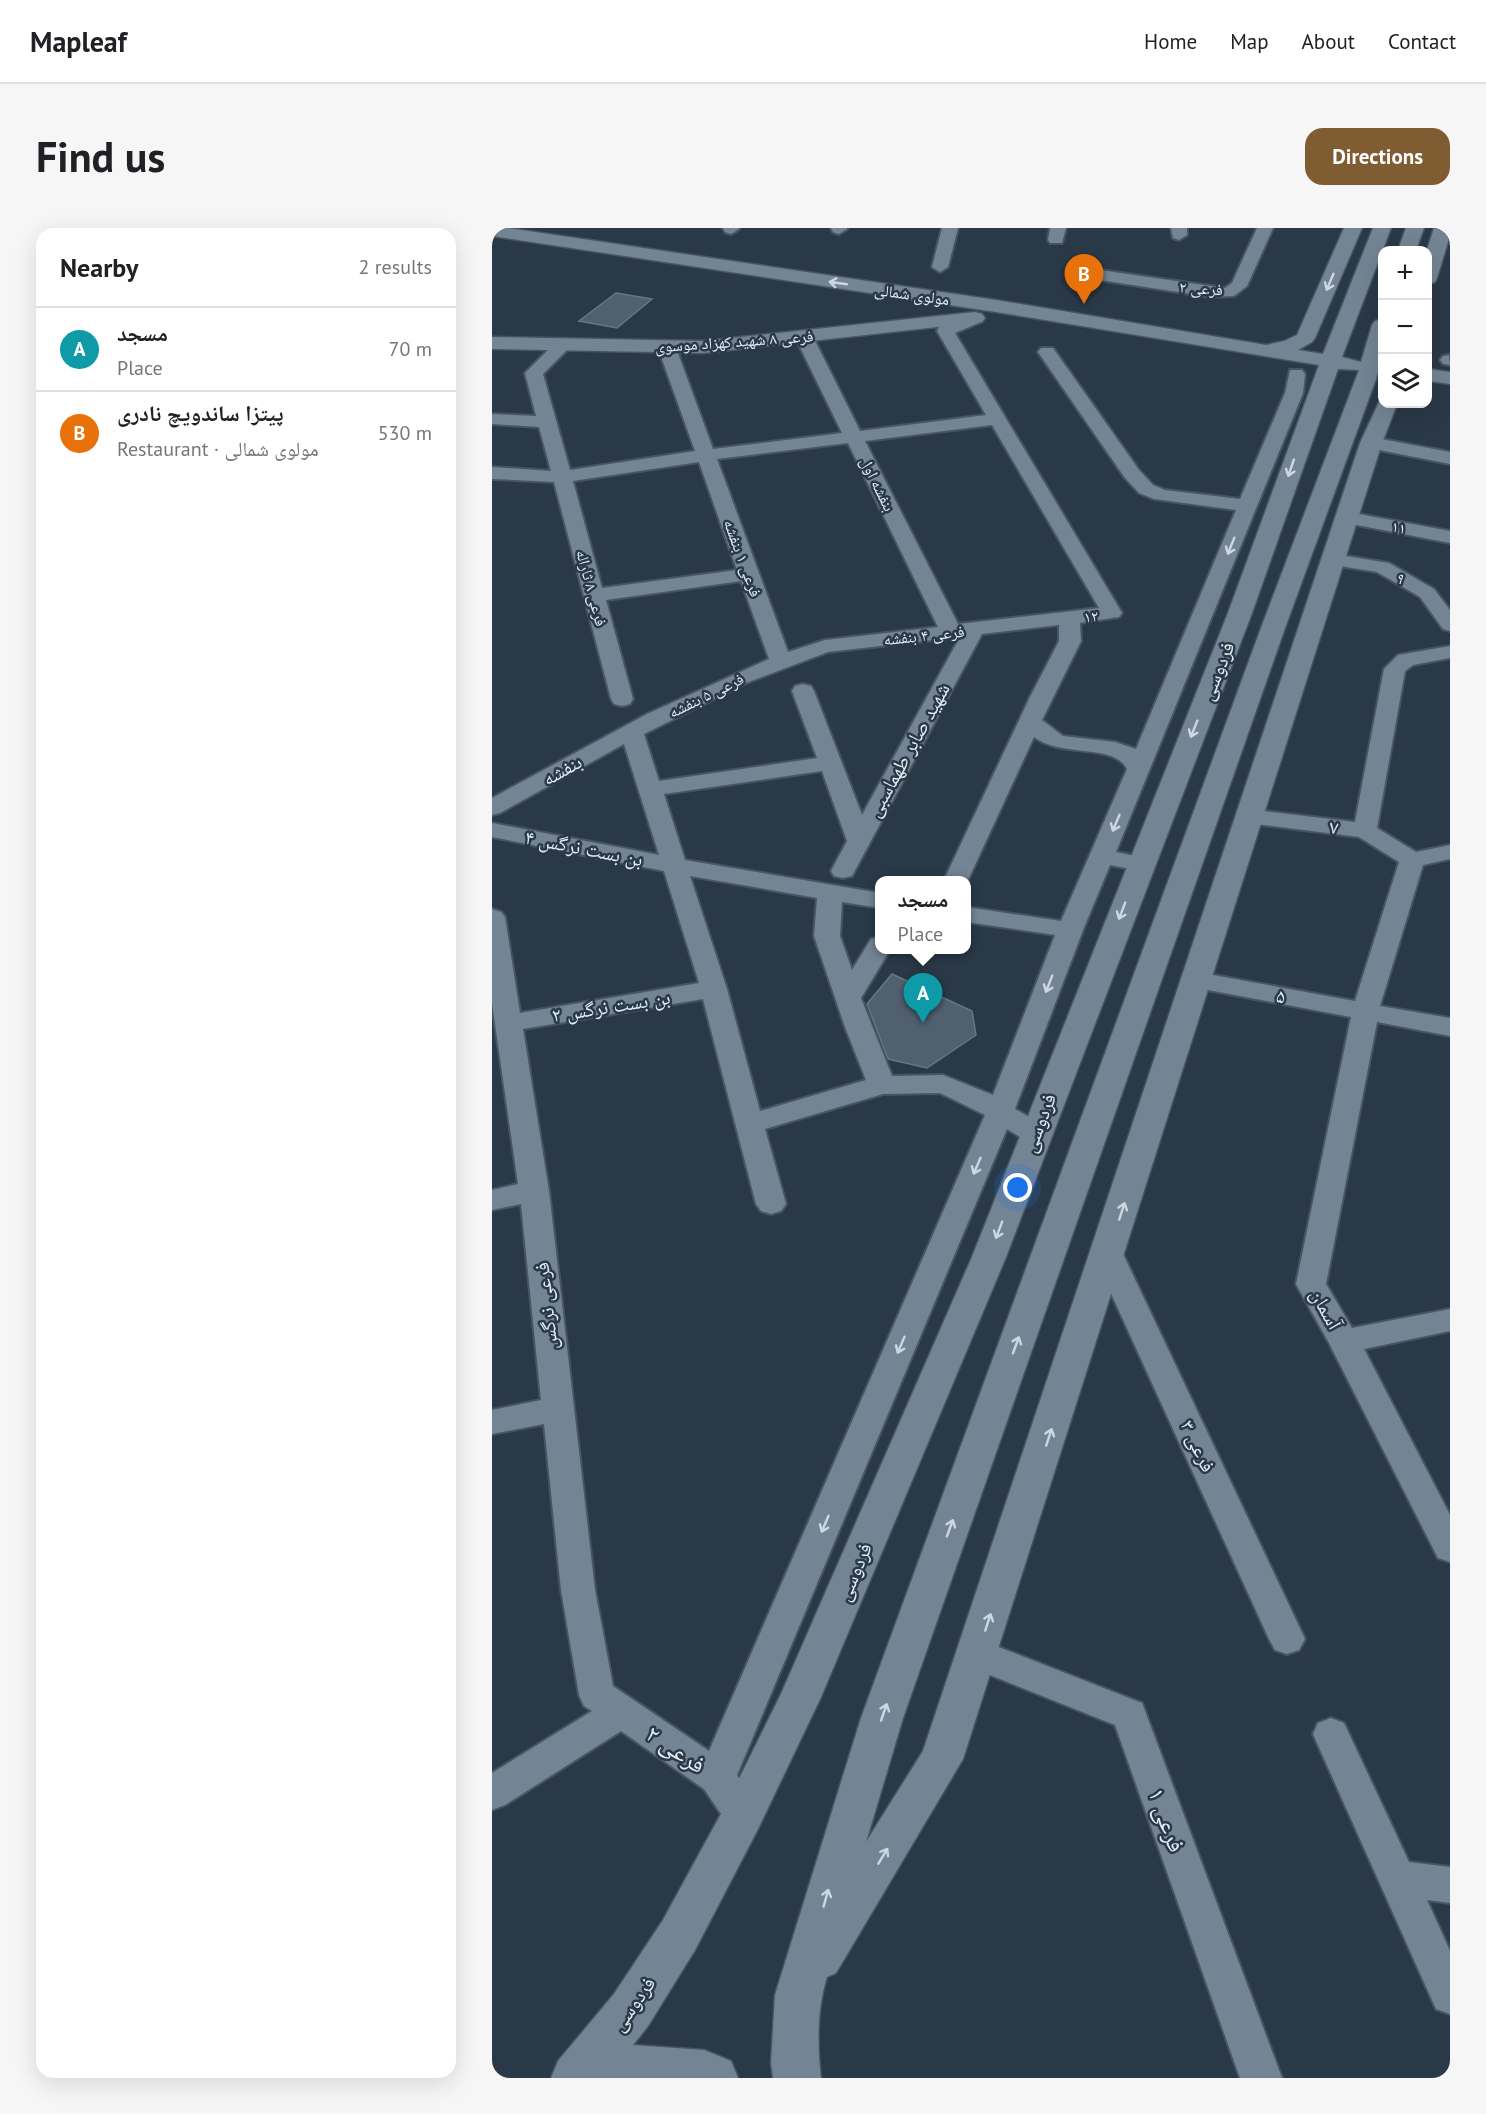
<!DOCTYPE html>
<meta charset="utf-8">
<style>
body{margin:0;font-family:"PT Sans","Noto Naskh Arabic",sans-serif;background:#f6f6f6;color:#202124}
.controls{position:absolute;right:18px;top:18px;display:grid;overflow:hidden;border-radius:12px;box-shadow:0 6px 24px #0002}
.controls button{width:54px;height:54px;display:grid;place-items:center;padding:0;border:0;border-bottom:2px solid #e0e0e0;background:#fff;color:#202124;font:30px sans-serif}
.you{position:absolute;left:526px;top:960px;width:21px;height:21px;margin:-15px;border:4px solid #fff;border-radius:50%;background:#1a73e8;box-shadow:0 0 0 9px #1a73e833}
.badge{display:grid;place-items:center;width:39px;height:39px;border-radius:50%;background:#7f5c32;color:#fff;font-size:20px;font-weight:700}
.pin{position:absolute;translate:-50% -50px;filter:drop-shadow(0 2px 3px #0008)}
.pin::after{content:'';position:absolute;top:32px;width:21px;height:18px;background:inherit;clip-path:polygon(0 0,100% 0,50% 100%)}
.popup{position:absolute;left:383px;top:648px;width:96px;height:78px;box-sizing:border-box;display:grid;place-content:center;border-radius:12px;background:#fff;filter:drop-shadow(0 2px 4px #0005);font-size:20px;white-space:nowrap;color:#757577}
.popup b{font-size:22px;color:#202124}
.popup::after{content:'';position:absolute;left:50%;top:100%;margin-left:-12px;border:12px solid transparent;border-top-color:#fff}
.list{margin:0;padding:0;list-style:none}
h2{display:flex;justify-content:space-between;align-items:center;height:78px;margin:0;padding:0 24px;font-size:26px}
h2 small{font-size:20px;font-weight:400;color:#757577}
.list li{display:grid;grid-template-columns:39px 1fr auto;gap:18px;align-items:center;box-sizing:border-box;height:84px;padding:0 24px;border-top:2px solid #e0e0e0}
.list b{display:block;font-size:22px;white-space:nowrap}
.list p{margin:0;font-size:20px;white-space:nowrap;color:#757577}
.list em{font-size:20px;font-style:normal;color:#757577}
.icon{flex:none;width:33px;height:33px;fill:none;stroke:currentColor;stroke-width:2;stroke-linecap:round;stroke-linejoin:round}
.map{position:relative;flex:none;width:958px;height:1850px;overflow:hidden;border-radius:18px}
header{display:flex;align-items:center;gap:36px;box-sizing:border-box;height:84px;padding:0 30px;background:#fff;border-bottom:2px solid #e0e0e0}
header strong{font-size:28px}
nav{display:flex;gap:33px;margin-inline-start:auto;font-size:21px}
.intro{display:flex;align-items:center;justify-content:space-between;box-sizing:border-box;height:144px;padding:0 36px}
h1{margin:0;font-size:42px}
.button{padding:15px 27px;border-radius:18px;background:#7f5c32;color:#fff;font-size:21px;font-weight:700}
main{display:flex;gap:36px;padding:0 36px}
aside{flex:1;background:#fff;border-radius:18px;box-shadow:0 6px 24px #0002}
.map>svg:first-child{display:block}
</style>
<header>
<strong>Mapleaf</strong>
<nav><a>Home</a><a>Map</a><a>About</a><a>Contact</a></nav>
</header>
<div class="intro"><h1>Find us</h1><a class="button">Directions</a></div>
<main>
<aside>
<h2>Nearby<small>2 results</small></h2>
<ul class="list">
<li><span class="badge" style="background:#0f9aa8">A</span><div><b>مسجد</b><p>Place</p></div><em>70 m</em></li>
<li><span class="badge" style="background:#e8710a">B</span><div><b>پیتزا ساندویچ نادری</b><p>Restaurant · مولوی شمالی</p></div><em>530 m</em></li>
</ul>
</aside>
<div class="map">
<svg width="958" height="1850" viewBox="0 0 958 1850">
<rect width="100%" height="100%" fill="#2a3947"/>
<!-- building -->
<g fill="#50606f" stroke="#657686" stroke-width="1.5">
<path d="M124 65 160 71 125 100 87 93Z"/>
<path d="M400 746 480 783 484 807 435 840 396 831 375 776Z"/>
</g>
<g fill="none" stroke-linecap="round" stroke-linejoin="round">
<defs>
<g id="minor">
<path d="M231 0H247V1L239 6 233 4Z"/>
<path d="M339 0H355V1L347 6 341 4Z"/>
<path d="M450 0H466L456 39 448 44 440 39Z"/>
<path d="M558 0H574L570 15H558L556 12Z"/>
<path d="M679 0H695V7L687 12 681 10Z"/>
<path d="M765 0H781L755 58 742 68 718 69 608 52 600 47 608 42 733 60 740 55Z"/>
<path d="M483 85 491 90 489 94 463 105 630 385 627 389 588 395 589 413 550 492 571 508 623 514 644 521 744 282 662 271 647 265 633 250 546 124 549 120H561L647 242 661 257 673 262 748 271 793 165 798 142H810L813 146 811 165 624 624 658 631 661 636 658 641 649 643 618 637 591 702 523 881 553 898 557 905 553 912C537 916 528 909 515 901L245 1547 270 1587 264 1599 251 1604 238 1599 212 1561 129 1503 13 1577 0 1582V1545L100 1483 92 1478 87 1467 69 1362 52 1196 0 1206V1182L49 1172 29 976 0 982V962L26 956 0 775V681L9 684 13 689 28 785 207 755 172 643 0 609V595L167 627 132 516 8 585 0 587V570L155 486 277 431 249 353 114 372 141 471 138 476 130 478 122 476 119 471 62 254 0 251V239L59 243 47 199 0 196V186L44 188 33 145 67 111H79L82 115 51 146 78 242 203 223 166 120 169 116H181L184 120 221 221 350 205 303 109 306 105H318L321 109 368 203 494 187 445 103 447 99ZM500 197 607 380 466 396 373 213ZM356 215 446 399 333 412 296 424 225 231ZM207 234 245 342 110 360 81 253ZM567 397V413L537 471 452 652H474V655L476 652 542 509C569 530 622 515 635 541L569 693 474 679V694L563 707 501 867 451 847 400 848 369 770 398 722H388V709L379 711 360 742 348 708 350 674 388 680V665L193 632 172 566 330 543 355 613 339 643 342 648 351 650 360 648 490 406ZM468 409 370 587 322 463 319 458 311 456 303 458 300 463 325 530 167 553 152 506 254 455 336 424ZM198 648 325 670 322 708 353 799 374 852 268 883 235 761ZM211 771 264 976 269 983 279 986 289 983 294 976 273 901 391 866 448 865 493 887 217 1523 121 1458 103 1362 57 963 31 801Z"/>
<path d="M957 127 958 137 951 136 948 132 951 128Z"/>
<path d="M879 209 958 224V236L872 219 870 215 872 211Z"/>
<path d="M856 284 958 303V315L849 294 846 290 849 286Z"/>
<path d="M842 326 897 335 942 361 958 382V403L951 401 928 369 885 344 835 336 832 332 835 328Z"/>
<path d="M958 418V430L921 437 913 443 885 600 924 624 958 617V631L931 637 888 778 958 790V808L885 794 834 1056 860 1100 958 1081V1103L872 1121 958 1287V1334L946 1330 837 1115 804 1056 859 789 705 760 696 758 692 752 696 746 705 744 863 773 907 634 867 609 756 595 748 593 744 588 748 583 756 581 863 594 892 441 906 427Z"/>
<path d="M616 1015 627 1018 631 1026 813 1411 807 1422 795 1426 783 1422 777 1411 601 1026 605 1018Z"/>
<path d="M486 1411 650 1475 790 1850H748L623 1497 473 1437 468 1426 473 1415Z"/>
<path d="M839 1490 852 1495 917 1634 958 1639V1675L935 1672 958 1723V1786L944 1781 821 1506 826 1495Z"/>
</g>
<g id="tertiary">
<path d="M0 0H16L504 72 774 117 792 113 805 107 852 0H870L823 110 820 114 806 122 831 126 881 0H899L850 129 869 134 880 97 883 93 890 91V129L884 151 793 400 411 1490 374 1614 431 1523 868 215 888 172 890 171V176H905L890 215 471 1531 344 1745 335 1749C325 1780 325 1818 329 1850H281L279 1835 283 1767 369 1490 769 400 867 142 846 141 760 385 514 1029 329 1469 266 1601 203 1722 156 1798 141 1817 212 1822 239 1833 246 1850H59L66 1833 122 1766 171 1692 236 1573 289 1466 480 1029 736 385 827 137 504 84 0 8Z"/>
<path d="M914 0H932L924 22H906Z"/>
<path d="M942 0H958V7L945 50 943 54 936 56 935 22Z"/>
<path d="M483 84 490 86 493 90 490 94 211 125 0 121V109L211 113Z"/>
<path d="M936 141 958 144V156L936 153Z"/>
</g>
</defs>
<!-- minor casing -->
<use href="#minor" stroke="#485561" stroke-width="4"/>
<!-- tertiary casing -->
<use href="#tertiary" stroke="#485561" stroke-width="3"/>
<!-- minor -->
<use href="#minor" fill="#738494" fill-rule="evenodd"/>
<!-- tertiary -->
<use href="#tertiary" fill="#738494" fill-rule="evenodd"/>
</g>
<!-- one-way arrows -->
<defs><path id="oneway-shaft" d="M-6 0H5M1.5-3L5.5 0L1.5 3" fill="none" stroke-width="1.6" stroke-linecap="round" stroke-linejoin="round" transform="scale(1.5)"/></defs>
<g stroke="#cdd7e2">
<use href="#oneway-shaft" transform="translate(838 54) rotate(113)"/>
<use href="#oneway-shaft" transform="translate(346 55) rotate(-172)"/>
<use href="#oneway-shaft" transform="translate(799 240) rotate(109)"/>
<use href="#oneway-shaft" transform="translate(739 318) rotate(112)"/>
<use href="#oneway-shaft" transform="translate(702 501) rotate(112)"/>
<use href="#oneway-shaft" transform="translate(624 595) rotate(113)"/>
<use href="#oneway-shaft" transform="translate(630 683) rotate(111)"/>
<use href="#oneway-shaft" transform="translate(557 756) rotate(111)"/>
<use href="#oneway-shaft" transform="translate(485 938) rotate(113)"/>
<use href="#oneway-shaft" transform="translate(630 983) rotate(-72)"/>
<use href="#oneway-shaft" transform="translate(507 1002) rotate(111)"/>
<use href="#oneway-shaft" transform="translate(409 1117) rotate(113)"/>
<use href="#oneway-shaft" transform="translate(524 1117) rotate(-70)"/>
<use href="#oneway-shaft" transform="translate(557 1209) rotate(-72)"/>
<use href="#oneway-shaft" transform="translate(333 1296) rotate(113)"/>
<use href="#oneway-shaft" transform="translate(458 1300) rotate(-70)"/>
<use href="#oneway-shaft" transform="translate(496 1394) rotate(-72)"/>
<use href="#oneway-shaft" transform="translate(392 1484) rotate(-71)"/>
<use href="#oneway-shaft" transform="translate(391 1628) rotate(-59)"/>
<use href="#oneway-shaft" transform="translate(334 1670) rotate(-74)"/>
</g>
<g text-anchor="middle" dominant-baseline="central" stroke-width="5" stroke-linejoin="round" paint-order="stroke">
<!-- far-street labels -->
<g font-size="16" fill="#e3ecf5" stroke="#2a3947">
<text transform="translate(709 60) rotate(4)">فرعی ۲</text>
<text transform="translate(420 66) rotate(8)">مولوی شمالی</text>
<text transform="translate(242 113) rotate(-4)">فرعی ۸ شهید کهزاد موسوی</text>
<text transform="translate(386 256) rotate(64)">بنفشه اول</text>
<text transform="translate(907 299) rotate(11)">۱۱</text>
<text transform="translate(251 330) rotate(70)">فرعی ۱ بنفشه</text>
<text transform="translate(909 350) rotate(31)">۹</text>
<text transform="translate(100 360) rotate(75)">فرعی ۸ ثاراله</text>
<text transform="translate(599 388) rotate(-7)">۱۲</text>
<text transform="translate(432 407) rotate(-6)">فرعی ۴ بنفشه</text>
<text transform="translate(214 467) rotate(-26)">فرعی ۵ بنفشه</text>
</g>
<!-- street labels -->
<g font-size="20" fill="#e3ecf5" stroke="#2a3947">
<text transform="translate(725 443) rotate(-68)">فردوسی</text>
<text transform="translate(416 522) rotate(-61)">شهید صابر طهماسبی</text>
<text transform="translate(70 542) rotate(-29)">بنفشه</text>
<text transform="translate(842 599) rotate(7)">۷</text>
<text transform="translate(92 620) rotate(11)">بن بست نرگس ۴</text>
<text transform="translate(789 768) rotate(11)">۵</text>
<text transform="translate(119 778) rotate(-9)">بن بست نرگس ۲</text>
<text transform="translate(547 895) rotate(-69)">فردوسی</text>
<text transform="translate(54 1078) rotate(-96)">فرعی نرگس</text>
<text transform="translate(834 1081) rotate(61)">آسمان</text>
<text transform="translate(706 1218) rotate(65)">فرعی ۳</text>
<text transform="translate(362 1344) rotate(-67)">فردوسی</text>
<text transform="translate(141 1776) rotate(-55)">فردوسی</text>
</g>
<!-- near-street labels -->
<g font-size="24" fill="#e3ecf5" stroke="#2a3947">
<text transform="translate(184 1521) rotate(34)">فرعی ۲</text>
<text transform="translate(675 1592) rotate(70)">فرعی ۱</text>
</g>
</g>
</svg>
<div class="controls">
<button>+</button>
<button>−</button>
<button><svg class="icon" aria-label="layers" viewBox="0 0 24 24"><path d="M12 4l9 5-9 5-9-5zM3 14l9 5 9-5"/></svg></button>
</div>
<div class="you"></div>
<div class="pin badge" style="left:431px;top:795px;background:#0f9aa8">A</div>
<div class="popup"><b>مسجد</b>Place</div>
<div class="pin badge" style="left:592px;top:76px;background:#e8710a">B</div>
</div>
</main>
